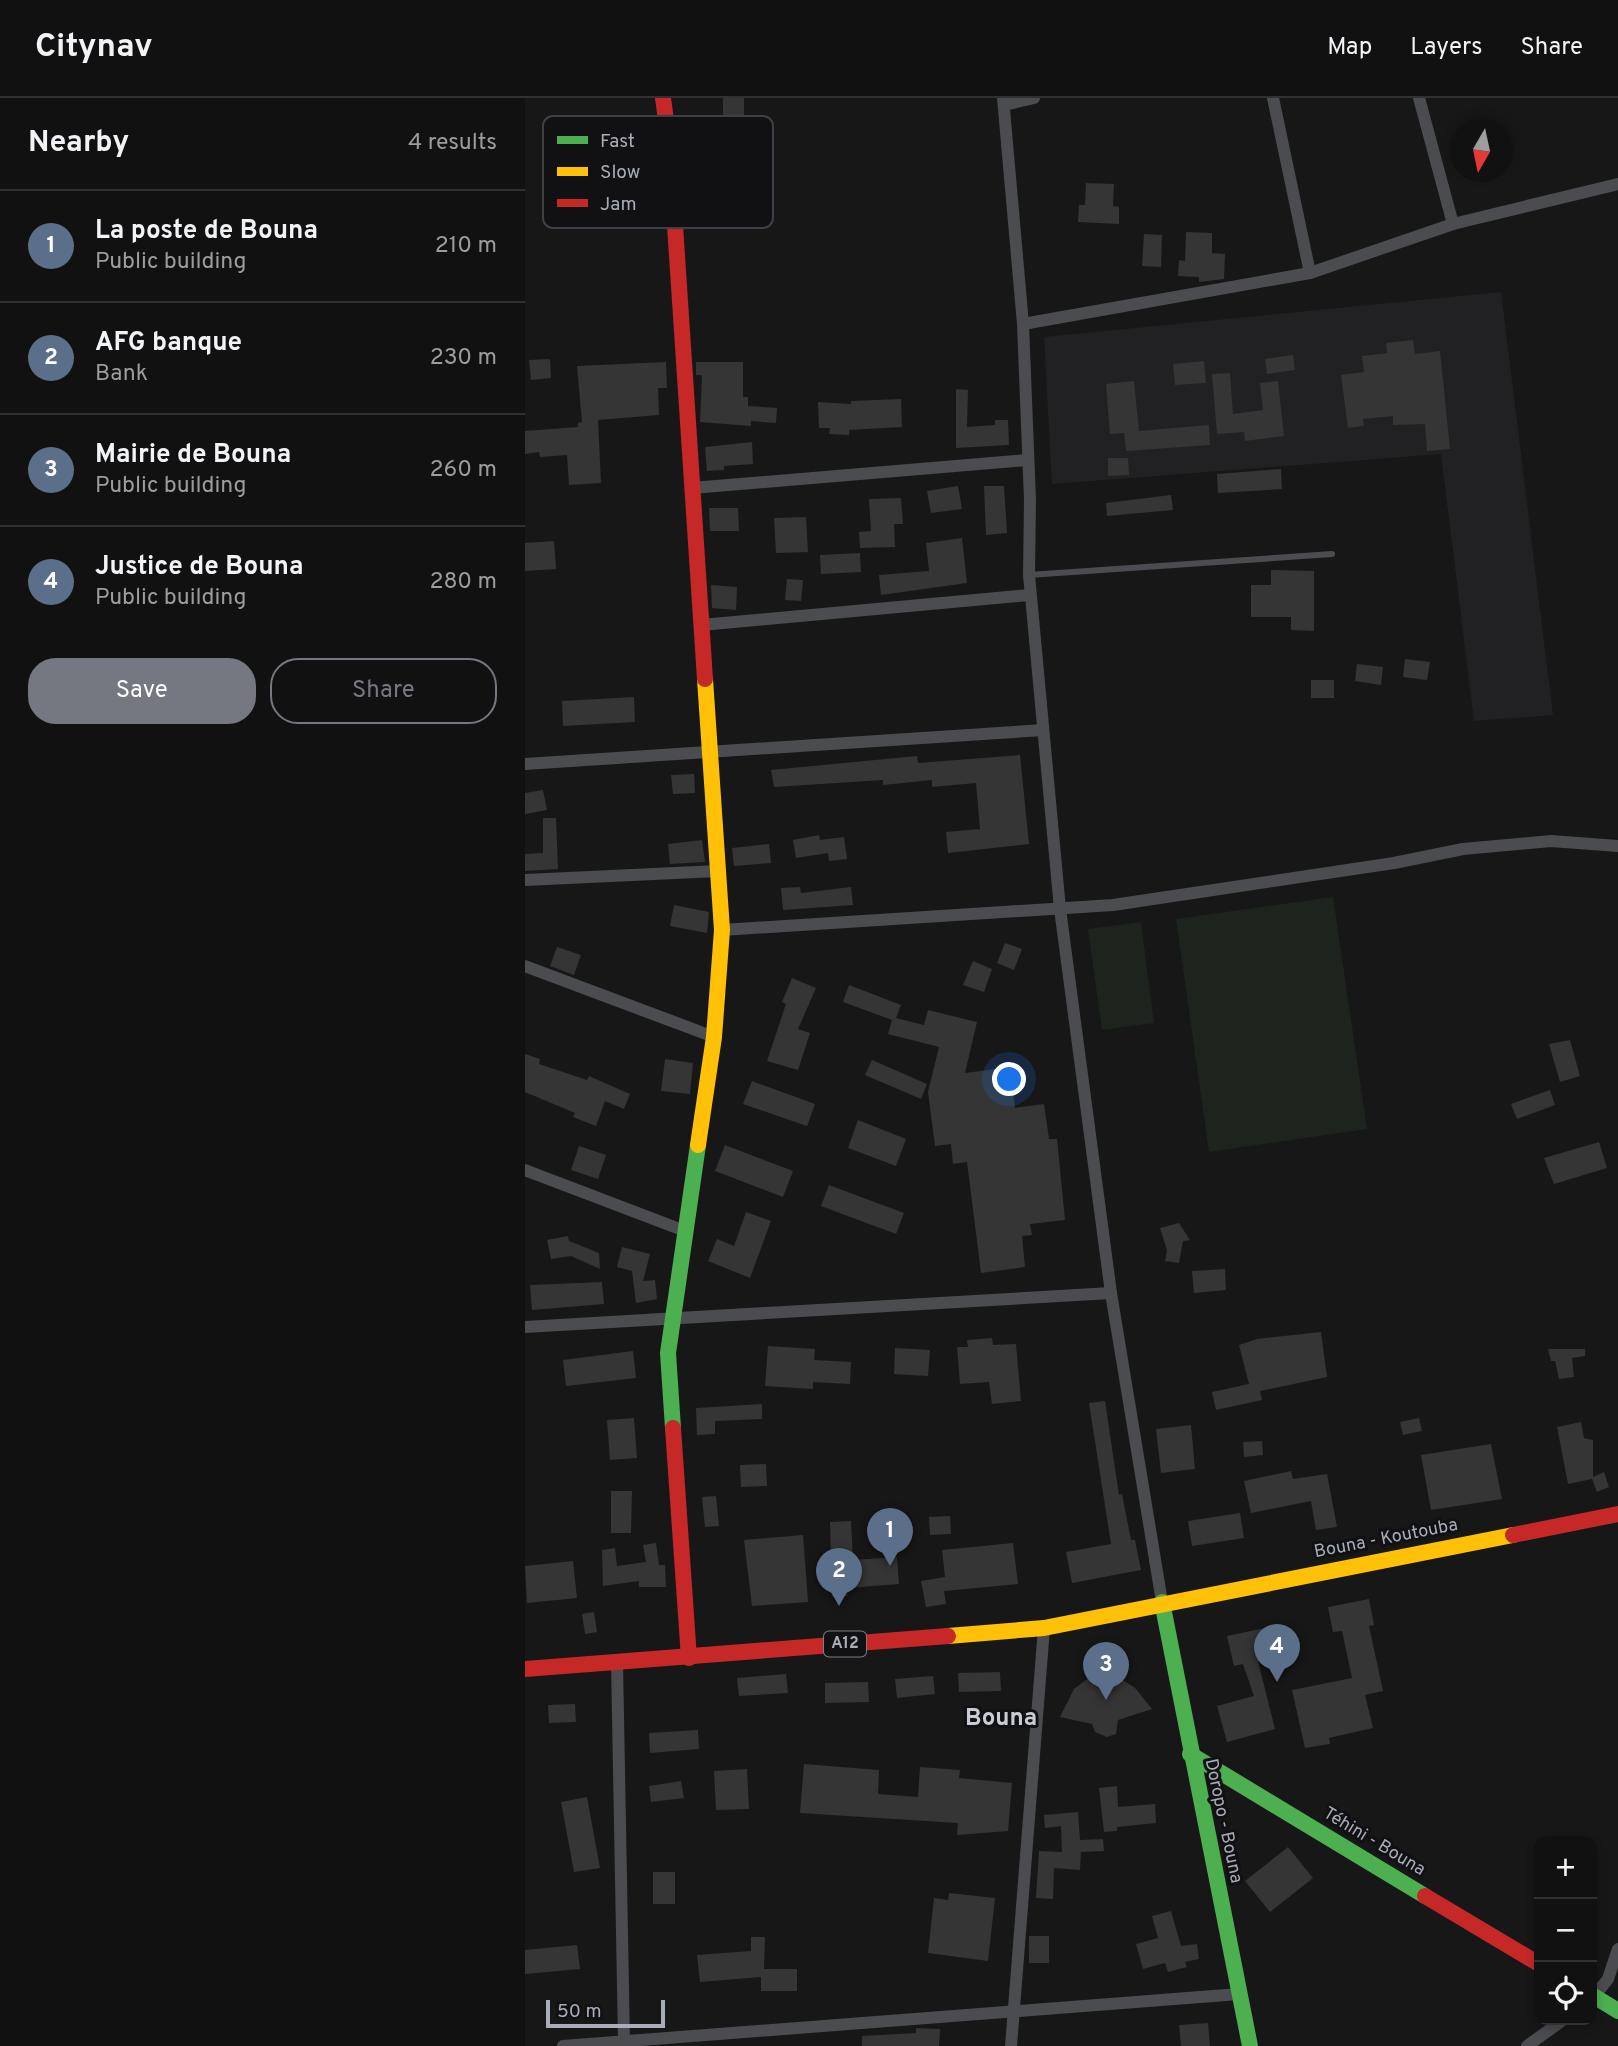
<!DOCTYPE html>
<meta charset="utf-8">
<style>
body{margin:0;font-family:Overpass,sans-serif;background:#1a1a1a;color:#f1f3f6}
.controls{position:absolute;right:21px;bottom:21px;display:grid;overflow:hidden;border-radius:14px;box-shadow:0 4px 10px #0003}
.controls button{width:63px;height:63px;display:grid;place-items:center;padding:0;border:0;border-bottom:2px solid #303131;background:#111;color:#f1f3f6;font:35px sans-serif}
.compass{position:absolute;left:925px;top:21px;width:63px;height:63px;border-radius:50%;background:#111;box-shadow:0 4px 10px #0003;rotate:189deg}
.scale{position:absolute;left:21px;bottom:18px;width:119px;box-sizing:border-box;padding-left:7px;border:4px solid #a8adb8;border-top:0;font-size:19px;line-height:24px;white-space:nowrap;color:#a8adb8;-webkit-text-stroke:5px #111113;paint-order:stroke}
.you{position:absolute;left:485px;top:982px;width:24px;height:24px;margin:-18px;border:5px solid #fff;border-radius:50%;background:#1a73e8;box-shadow:0 0 0 10px #1a73e833}
.badge{display:grid;place-items:center;width:46px;height:46px;border-radius:50%;background:#757880;color:#fff;font-size:23px;font-weight:700}
.pin{position:absolute;translate:-50% -58px;filter:drop-shadow(0 2px 4px #0008)}
.pin::after{content:'';position:absolute;top:37px;width:24px;height:21px;background:inherit;clip-path:polygon(0 0,100% 0,50% 100%)}
.list{margin:0;padding:0;list-style:none}
h2{display:flex;justify-content:space-between;align-items:center;height:91px;margin:0;padding:0 28px;font-size:30px}
h2 small{font-size:23px;font-weight:400;color:#9c9d9f}
.list li{display:grid;grid-template-columns:46px 1fr auto;gap:21px;align-items:center;box-sizing:border-box;height:112px;padding:0 28px;border-top:2px solid #303131}
.list b{display:block;font-size:26px;white-space:nowrap}
.list p{margin:0;font-size:23px;white-space:nowrap;color:#9c9d9f}
.list em{font-size:23px;font-style:normal;color:#9c9d9f}
.actions{display:flex;gap:14px;padding:21px 28px}
.actions a{flex:1;padding:16px 0;border:2px solid #757880;border-radius:28px;text-align:center;font-size:24px;color:#757880}
.actions .main{background:#757880;color:#fff}
.icon{flex:none;width:38px;height:38px;fill:none;stroke:currentColor;stroke-width:2;stroke-linecap:round;stroke-linejoin:round}
.map{position:relative;flex:none;width:1093px;height:1948px;overflow:hidden}
header{display:flex;align-items:center;gap:42px;box-sizing:border-box;height:98px;padding:0 35px;background:#111;border-bottom:2px solid #303131}
header strong{font-size:33px}
nav{display:flex;gap:38px;margin-inline-start:auto;font-size:24px}
main{display:flex}
aside{flex:1;background:#111}
.map>svg:first-child{display:block}
</style>
<header>
<strong>Citynav</strong>
<nav><a>Map</a><a>Layers</a><a>Share</a></nav>
</header>
<main>
<aside>
<h2>Nearby<small>4 results</small></h2>
<ul class="list">
<li><span class="badge" style="background:#5c6f8a">1</span><div><b>La poste de Bouna</b><p>Public building</p></div><em>210 m</em></li>
<li><span class="badge" style="background:#5c6f8a">2</span><div><b>AFG banque</b><p>Bank</p></div><em>230 m</em></li>
<li><span class="badge" style="background:#5c6f8a">3</span><div><b>Mairie de Bouna</b><p>Public building</p></div><em>260 m</em></li>
<li><span class="badge" style="background:#5c6f8a">4</span><div><b>Justice de Bouna</b><p>Public building</p></div><em>280 m</em></li>
</ul>
<div class="actions"><a class="main">Save</a><a>Share</a></div>
</aside>
<div class="map">
<svg width="1093" height="1948" viewBox="0 0 1093 1948">
<rect width="100%" height="100%" fill="#171717"/>
<!-- built -->
<path fill="#212123" d="M976 194 1028 617 949 623 916 356 527 386 519 239Z"/>
<!-- green -->
<g fill="#1d241e">
<path d="M808 799 842 1031 684 1054 651 821Z"/>
<path d="M616 824 629 925 577 932 563 831Z"/>
</g>
<!-- building -->
<g fill="#353536">
<path d="M198 0H219V36H193V17H198Z"/>
<path d="M561 85 589 86 588 108 594 109V126L553 124 554 107H560Z"/>
<path d="M661 134 687 135V155L700 156 699 181 674 184V179L653 178 654 162 660 163Z"/>
<path d="M619 136 637 137 636 169 617 168Z"/>
<path d="M888 242 890 256 915 253 925 351 902 353 900 326 868 327V318L838 321 839 328 823 330 816 277 839 274 837 258 862 255 861 245Z"/>
<path d="M768 257 770 272 742 276 740 261Z"/>
<path d="M25 261 26 280 6 282 4 262Z"/>
<path d="M679 263 681 285 650 287 648 266Z"/>
<path d="M141 264 142 290H133L134 317 73 322 76 385 44 387 42 357 15 359 14 354 0 356V333L53 329V325L57 324 52 268Z"/>
<path d="M171 264H218V299H223V308L252 310 251 325 226 323V328L175 324 177 277H171Z"/>
<path d="M705 275 708 316 738 312 735 285 753 283 759 338 720 343 719 334 692 336 687 276Z"/>
<path d="M609 283 614 333 684 327 685 347 601 353 599 335 585 336 581 286Z"/>
<path d="M431 291 443 292 442 329 470 327V322H483L484 347 431 350Z"/>
<path d="M376 301 377 329 324 332V337L304 336 305 330H294L293 304 326 306V303Z"/>
<path d="M227 344 228 366 199 368V372L182 373 180 349Z"/>
<path d="M583 360H603L604 377 583 378Z"/>
<path d="M756 371 757 391 693 395 692 376Z"/>
<path d="M433 388 437 411 406 415 402 393Z"/>
<path d="M459 388H479L482 435 461 437Z"/>
<path d="M646 397 648 412 582 418 581 405Z"/>
<path d="M376 400 378 426H369L370 449 335 450 334 434 346 433 344 401Z"/>
<path d="M184 410H213L214 433H185Z"/>
<path d="M281 419 283 454 251 455 249 420Z"/>
<path d="M437 440 442 485 356 497 354 477 404 473 401 445Z"/>
<path d="M29 443 31 471 0 473V445Z"/>
<path d="M335 455 336 474 296 476 295 457Z"/>
<path d="M746 472 789 473V533L766 532V519H726V487H746Z"/>
<path d="M262 481 278 482 276 503 260 502Z"/>
<path d="M186 487 212 489 211 512 187 510Z"/>
<path d="M880 561 905 564 902 582 878 579Z"/>
<path d="M832 566 858 569 856 587 830 583Z"/>
<rect x="786" y="582" width="23" height="18"/>
<path d="M109 599 110 624 38 628 37 603Z"/>
<path d="M495 657 504 746 423 755 421 734 455 731 451 685 407 689V682L358 687V682L249 689 246 672 392 658 393 665Z"/>
<path d="M169 676 170 695 148 696 146 677Z"/>
<path d="M18 692 22 712 0 716V695Z"/>
<path d="M18 720H31L33 771 0 773V756L18 755Z"/>
<path d="M294 737 295 742 319 739 322 761 304 763 303 755 271 760 268 742Z"/>
<path d="M177 742 180 764 145 766 143 746Z"/>
<path d="M244 746 246 765 209 768 207 750Z"/>
<path d="M275 789 276 795 326 789 328 807 258 812 256 790Z"/>
<path d="M149 807 184 814 182 835 145 828Z"/>
<path d="M480 845 497 851 489 872 472 865Z"/>
<path d="M32 849 56 857 49 877 25 868Z"/>
<path d="M448 863 467 871 459 894 438 887Z"/>
<path d="M267 880 291 890 273 931 285 935 273 972 242 963 261 906 257 904Z"/>
<path d="M324 887 376 907 371 920 399 927 403 912 452 924 440 975 485 969 490 1010 519 1006 524 1041H532L540 1122 505 1126 507 1137 497 1138 500 1169 456 1175 442 1064 428 1066 426 1046 410 1048 403 994 414 949 363 936 367 922 318 904Z"/>
<path d="M1045 942 1055 978 1035 984 1024 946Z"/>
<path d="M0 956 15 961 14 966 62 982 64 978 105 996 99 1011 80 1003 71 1028 48 1019 50 1015 0 994Z"/>
<path d="M140 961 168 965 165 996 136 993Z"/>
<path d="M347 962 402 986 396 1001 340 977Z"/>
<path d="M227 983 290 1006 282 1028 218 1006Z"/>
<path d="M1025 992 1030 1007 992 1021 986 1006Z"/>
<path d="M333 1022 381 1041 371 1068 323 1050Z"/>
<path d="M1074 1044 1082 1070 1029 1086 1019 1060Z"/>
<path d="M200 1047 268 1073 258 1099 190 1073Z"/>
<path d="M54 1048 81 1057 73 1081 46 1072Z"/>
<path d="M304 1087 379 1115 371 1136 296 1108Z"/>
<path d="M221 1114 246 1123 225 1180 183 1163 192 1141 209 1148Z"/>
<path d="M654 1125 665 1142 658 1143 654 1165 640 1163 642 1152 635 1130Z"/>
<path d="M43 1138 44 1143 74 1155 75 1171 46 1158 26 1161 22 1142Z"/>
<path d="M97 1149 125 1156 118 1183 130 1182 132 1201 111 1205 107 1173 92 1169Z"/>
<path d="M700 1171 701 1192 669 1195 667 1173Z"/>
<path d="M77 1184 79 1206 7 1212 5 1187Z"/>
<path d="M796 1234 802 1279 735 1293 737 1302 691 1312 687 1294 724 1286 714 1247 732 1241Z"/>
<path d="M467 1240 468 1247 491 1246 496 1303 467 1306 464 1284 435 1286 432 1249H443L442 1242Z"/>
<path d="M243 1248 290 1251 289 1262 326 1264 325 1286 288 1284V1291L240 1288Z"/>
<path d="M370 1250 405 1252 403 1278 369 1276Z"/>
<path d="M1023 1251H1060V1258L1047 1260 1049 1279 1034 1281 1030 1263H1026Z"/>
<path d="M108 1253 111 1280 41 1288 38 1262Z"/>
<path d="M580 1303 594 1397 597 1396 606 1442H610L616 1472 547 1485 541 1454 586 1446 564 1305Z"/>
<path d="M237 1306V1321L190 1323V1336L172 1337 171 1310Z"/>
<path d="M109 1320 112 1360 85 1362 82 1322Z"/>
<path d="M894 1320 897 1333 878 1337 875 1324Z"/>
<path d="M1056 1324 1059 1340 1068 1342V1379L1079 1374 1084 1389 1072 1394 1067 1381 1043 1386 1032 1329Z"/>
<path d="M666 1327 670 1371 636 1375 631 1331Z"/>
<path d="M737 1343 738 1357 719 1359 718 1344Z"/>
<path d="M966 1346 977 1401 906 1412 896 1357Z"/>
<path d="M241 1366 242 1388 216 1389 215 1367Z"/>
<path d="M766 1373 768 1381 802 1376 812 1429 791 1432 786 1403 726 1415 719 1383Z"/>
<path d="M86 1393H107L106 1435H86Z"/>
<path d="M191 1398 194 1428 180 1429 177 1399Z"/>
<path d="M715 1415 719 1440 667 1448 663 1423Z"/>
<path d="M425 1418 426 1436 405 1437 404 1419Z"/>
<path d="M326 1423 328 1462 372 1459 374 1486 322 1490V1498L307 1499 305 1424Z"/>
<path d="M278 1437 283 1504 227 1508 219 1442Z"/>
<path d="M131 1445 134 1467H140L141 1489H114V1483L78 1488 77 1452 90 1450 92 1468 121 1464 118 1447Z"/>
<path d="M488 1445 493 1486 419 1493 421 1506 401 1509 396 1483 420 1479 417 1452Z"/>
<path d="M48 1463 52 1500 2 1505 0 1468Z"/>
<path d="M844 1501 849 1527 844 1528 858 1593 840 1597 848 1630 804 1640 805 1646 780 1650 767 1592 827 1580 817 1533 808 1534 803 1509Z"/>
<path d="M69 1514 72 1534 60 1536 57 1516Z"/>
<path d="M754 1527 761 1557 733 1563 750 1631 702 1644 692 1608 729 1598 718 1566 709 1568 702 1538Z"/>
<path d="M578 1569 610 1590 627 1611 593 1622 591 1636 582 1639 570 1634 567 1626 535 1619 549 1591Z"/>
<path d="M475 1574 476 1593 434 1594 433 1575Z"/>
<path d="M261 1576 263 1595 214 1598 212 1580Z"/>
<path d="M408 1578 410 1596 372 1600 370 1581Z"/>
<path d="M343 1584 344 1604 300 1605V1585Z"/>
<path d="M50 1606 51 1624 24 1625 23 1607Z"/>
<path d="M173 1632 174 1651 125 1655 124 1635Z"/>
<path d="M279 1666 354 1672 353 1696 393 1699 395 1669 435 1672 434 1680 487 1685 483 1733 432 1737 433 1725 275 1715Z"/>
<path d="M222 1671 224 1711 191 1712 189 1673Z"/>
<path d="M156 1683 159 1700 126 1704 124 1688Z"/>
<path d="M592 1688 593 1709 630 1706 631 1725 592 1729V1733L579 1734 574 1690Z"/>
<path d="M62 1699 75 1770 49 1774 36 1704Z"/>
<path d="M553 1714 555 1742 578 1741 579 1753 556 1754 555 1772 529 1770 528 1801 511 1800 514 1753 537 1754 536 1728 520 1730 519 1717Z"/>
<path d="M763 1749 788 1780 745 1814 720 1783Z"/>
<rect x="128" y="1774" width="22" height="32"/>
<path d="M424 1795 470 1800 463 1863 403 1855 409 1800 423 1802Z"/>
<path d="M646 1813 656 1848 672 1846 674 1861 660 1864 662 1869 643 1874 640 1865 618 1871 611 1846 633 1840 627 1818Z"/>
<rect x="504" y="1838" width="20" height="27"/>
<path d="M226 1839H240L239 1871H272V1893H236V1879L175 1884 172 1857 226 1853Z"/>
<path d="M52 1847 55 1871 0 1876V1852Z"/>
<path d="M683 1925 685 1948H656L654 1927Z"/>
<path d="M391 1930 415 1931 414 1948H337V1938L391 1935Z"/>
</g>
<g fill="none" stroke-linecap="round" stroke-linejoin="round">
<!-- lane -->
<path stroke="#4b4c50" stroke-width="6" d="M504 477 807 456"/>
<!-- street -->
<g stroke="#4b4c50" stroke-width="12">
<path d="M478 0 498 226 505 402 504 477 535 811 586 1195 637 1504"/>
<path d="M748 0 785 175"/>
<path d="M894 0 928 126"/>
<path d="M479 7 509 0"/>
<path d="M498 226 785 175 928 126 1093 86"/>
<path d="M167 390 502 362"/>
<path d="M176 527 505 497"/>
<path d="M0 666 518 632"/>
<path d="M0 782 193 773"/>
<path d="M197 832 588 807 869 765 938 751 1026 743 1093 748"/>
<path d="M0 868 189 939"/>
<path d="M0 1072 160 1133"/>
<path d="M0 1229 586 1195"/>
<path d="M92 1564 99 1944"/>
<path d="M1067 1901 1083 1881 1093 1851"/>
<path d="M38 1948 714 1896"/>
<path d="M486 1948 519 1530"/>
<path d="M1002 1948 1038 1922"/>
</g>
<!-- fast -->
<g stroke="#4caf50" stroke-width="16">
<path d="M148 1330 143 1255 173 1047"/>
<path d="M637 1504 725 1948"/>
<path d="M665 1656 900 1798"/>
<path d="M1067 1897 1093 1913"/>
</g>
<!-- slow -->
<g stroke="#ffc107" stroke-width="16">
<path d="M173 1047 189 939 197 832 180 581"/>
<path d="M423 1538 519 1530 988 1437"/>
</g>
<!-- jam -->
<g stroke="#c62828" stroke-width="16">
<path d="M138 0 145 52 180 581"/>
<path d="M148 1330 164 1560"/>
<path d="M988 1437 1093 1416"/>
<path d="M0 1571 423 1538"/>
<path d="M900 1798 1014 1866"/>
</g>
</g>
<g text-anchor="middle" dominant-baseline="central" stroke-width="6" stroke-linejoin="round" paint-order="stroke">
<!-- shield labels -->
<rect fill="#111113" stroke="#7b7e86" stroke-width="2" x="299" y="1533.5" width="42" height="25" rx="5"/>
<g font-size="16" font-weight="bold" fill="#a8adb8">
<text x="320" y="1546">A12</text>
</g>
<!-- street labels -->
<g font-size="18" fill="#a8adb8" stroke="#111113">
<text transform="translate(861 1441) rotate(-11)">Bouna - Koutouba</text>
<text transform="translate(698 1723) rotate(78)">Doropo - Bouna</text>
<text transform="translate(849 1744) rotate(31)">Téhini - Bouna</text>
</g>
<!-- district labels -->
<g font-size="24" font-weight="bold" fill="#c9ccd4" stroke="#111113">
<text x="476" y="1621">Bouna</text>
</g>
</g>
<!-- legend -->
<rect x="18" y="18" width="230" height="112" rx="10" fill="#111113" stroke="#3e4045" stroke-width="2"/>
<rect x="32" y="38" width="31" height="8" fill="#4caf50"/>
<rect x="32" y="69" width="31" height="9" fill="#ffc107"/>
<rect x="32" y="101" width="31" height="8" fill="#c62828"/>
<g font-size="19" fill="#a8adb8">
<text x="75" y="49">Fast</text>
<text x="75" y="80">Slow</text>
<text x="75" y="112">Jam</text>
</g>
</svg>
<div class="controls">
<button>+</button>
<button>−</button>
<button><svg class="icon" aria-label="locate" viewBox="0 0 24 24"><circle cx="12" cy="12" r="6"/><path d="M12 2v4M12 18v4M2 12h4M18 12h4"/></svg></button>
</div>
<svg class="compass" viewBox="-18 -18 36 36"><path d="M0-13l5 13h-10z" fill="#e53935"/><path d="M0 13l5-13h-10z" fill="#9c9d9f"/></svg>
<div class="scale">50 m</div>
<div class="you"></div>
<div class="pin badge" style="left:365px;top:1468px;background:#5c6f8a">1</div>
<div class="pin badge" style="left:314px;top:1508px;background:#5c6f8a">2</div>
<div class="pin badge" style="left:581px;top:1602px;background:#5c6f8a">3</div>
<div class="pin badge" style="left:752px;top:1584px;background:#5c6f8a">4</div>
</div>
</main>
